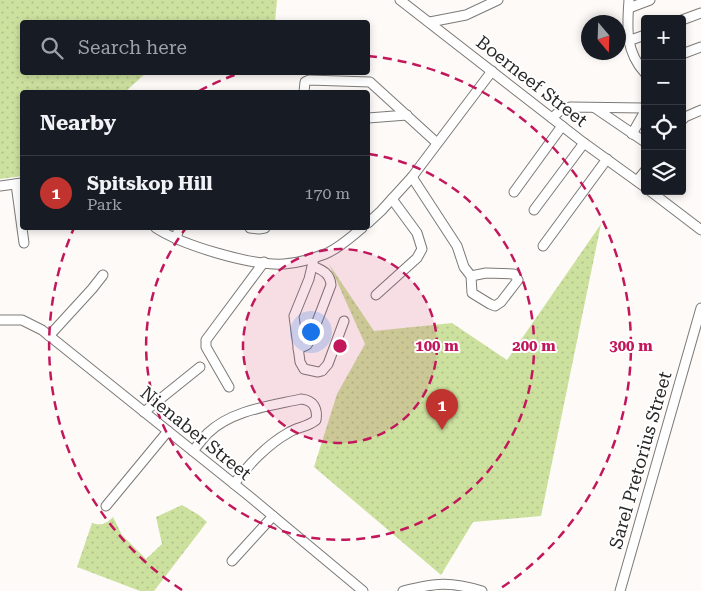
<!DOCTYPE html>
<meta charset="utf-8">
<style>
body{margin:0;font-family:"Roboto Serif",serif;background:#242831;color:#f1f3f6}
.controls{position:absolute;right:15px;top:15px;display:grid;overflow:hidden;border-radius:5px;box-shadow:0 2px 8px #0003}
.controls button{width:45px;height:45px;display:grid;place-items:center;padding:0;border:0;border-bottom:1px solid #363941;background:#171b24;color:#f1f3f6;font:25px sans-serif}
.compass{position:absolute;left:581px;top:15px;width:45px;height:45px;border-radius:50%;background:#171b24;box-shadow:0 2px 8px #0003;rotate:161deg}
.you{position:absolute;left:310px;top:331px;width:18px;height:18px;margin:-12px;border:4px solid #fff;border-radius:50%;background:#1a73e8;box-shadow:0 0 0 8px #1a73e833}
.badge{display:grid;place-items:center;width:32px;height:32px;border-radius:50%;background:#c1332e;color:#fff;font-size:16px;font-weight:700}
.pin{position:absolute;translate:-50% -41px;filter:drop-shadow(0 1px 2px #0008)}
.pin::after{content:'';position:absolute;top:26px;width:18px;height:15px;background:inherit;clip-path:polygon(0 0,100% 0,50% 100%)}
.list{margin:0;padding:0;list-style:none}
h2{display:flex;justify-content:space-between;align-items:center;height:65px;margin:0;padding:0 20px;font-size:21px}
h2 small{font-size:16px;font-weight:400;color:#9ea1a6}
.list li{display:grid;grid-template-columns:32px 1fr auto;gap:15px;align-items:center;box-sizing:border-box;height:75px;padding:0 20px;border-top:1px solid #363941}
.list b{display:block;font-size:19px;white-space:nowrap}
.list p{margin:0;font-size:16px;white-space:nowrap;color:#9ea1a6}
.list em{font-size:16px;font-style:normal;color:#9ea1a6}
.icon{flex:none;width:28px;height:28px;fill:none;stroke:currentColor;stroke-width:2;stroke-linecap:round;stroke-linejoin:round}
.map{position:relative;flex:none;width:701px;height:591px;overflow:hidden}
.search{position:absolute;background:#171b24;box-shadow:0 2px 8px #0003;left:20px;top:20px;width:350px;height:55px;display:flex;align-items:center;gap:12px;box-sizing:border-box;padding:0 18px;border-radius:5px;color:#9ea1a6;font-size:19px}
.panel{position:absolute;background:#171b24;box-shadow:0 2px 8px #0003;left:20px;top:90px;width:350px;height:140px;border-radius:5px}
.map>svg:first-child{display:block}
</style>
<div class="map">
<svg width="701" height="591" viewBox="0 0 701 591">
<defs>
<pattern id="green-dots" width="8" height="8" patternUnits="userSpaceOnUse" patternTransform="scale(1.25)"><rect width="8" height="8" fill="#cde19f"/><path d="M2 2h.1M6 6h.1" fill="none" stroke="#b0c189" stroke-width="1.8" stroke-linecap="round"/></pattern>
</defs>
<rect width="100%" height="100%" fill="#fdfaf8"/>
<!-- green -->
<g fill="url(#green-dots)">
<path d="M0 0H277L275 22H22V72L146 73 125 92H22V176L0 179Z"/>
<path d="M601 224 541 516 473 522 441 575 314 467 337 394 365 344 329 264 374 331 452 323 507 360Z"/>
<path d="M182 505 199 515 207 522 154 591H140L77 567 92 523C101 526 106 524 113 517L122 535 146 559 162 544 156 517Z"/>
</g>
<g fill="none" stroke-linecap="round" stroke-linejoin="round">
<defs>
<g id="minor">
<path d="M400 0 584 143 645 187"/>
<path d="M629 0C627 28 625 51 645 73"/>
<path d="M629 8 650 0"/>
<path d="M682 20 701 13"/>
<path d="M430 22 466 15 498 0"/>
<path d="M628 41 645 35"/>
<path d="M682 54 701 47"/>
<path d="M304 92 305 82 309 80 370 82 437 143"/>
<path d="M595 108 645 142"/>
<path d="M368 118 407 115"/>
<path d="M552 118 562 109 570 107 644 108 645 110"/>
<path d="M682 120 685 117 701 110"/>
<path d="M632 134 645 111"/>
<path d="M412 177 457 246 464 267 471 276 472 293 490 304 495 306 501 302 518 280 514 274 486 273 471 276"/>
<path d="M637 181 645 171"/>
<path d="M16 184 24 243"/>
<path d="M0 186 22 183"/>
<path d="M650 191 701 230"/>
<path d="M514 192 562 126"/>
<path d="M534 210 584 143"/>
<path d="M368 223 381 211 412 177 492 71"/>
<path d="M156 228C182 245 251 266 284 264 297 263 312 259 325 254 338 249 351 237 362 228"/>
<path d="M250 228 259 229 265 228"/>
<path d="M176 239 179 228"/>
<path d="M543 246 607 159"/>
<path d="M314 258 309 279 294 316 300 362 304 369 318 372 322 371 328 364 344 321"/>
<path d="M376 295 417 258 422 249 417 233 392 199"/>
<path d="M0 320H22L42 330 249 496 363 591"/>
<path d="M49 336 92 289 103 275"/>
<path d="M298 349 307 345 310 340 331 285C330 273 322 270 313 266"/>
<path d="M229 387 206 347V340L264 262"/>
<path d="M144 412 200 367"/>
<path d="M193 451C198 445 203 438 208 433 232 410 270 406 301 399 313 400 318 408 316 420 308 427 297 427 288 433 268 444 247 466 234 484"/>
<path d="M106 506 168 431"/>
<path d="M232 561 273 516"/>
<path d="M403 591C436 583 449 581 482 591"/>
<path d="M620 591 701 308"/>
</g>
</defs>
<!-- minor casing -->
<use href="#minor" stroke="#7c7a78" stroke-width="11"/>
<!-- minor -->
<use href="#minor" stroke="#fff" stroke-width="9"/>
</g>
<!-- distance rings -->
<circle cx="340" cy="346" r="97" fill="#c2185b" fill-opacity=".12"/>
<g fill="none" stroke="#c2185b" stroke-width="2.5" stroke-dasharray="9 6">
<circle cx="340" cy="346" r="97"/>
<path d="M369 154A194 194 0 1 1 186 228"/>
<path d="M182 590A291 291 0 0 1 74 228M199 91A291 291 0 0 1 240 73M368 56A291 291 0 0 1 498 590"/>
</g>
<g text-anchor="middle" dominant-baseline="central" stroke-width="4" stroke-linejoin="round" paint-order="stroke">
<!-- street labels -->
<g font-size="18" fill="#292828" stroke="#fff">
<text transform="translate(532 81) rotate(38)">Boerneef Street</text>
<text transform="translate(196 433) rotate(39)">Nienaber Street</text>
<text transform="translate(640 460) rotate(-74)">Sarel Pretorius Street</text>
</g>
</g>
<circle cx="340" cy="346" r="8" fill="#c2185b" stroke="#fff" stroke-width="2.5"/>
<g font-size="15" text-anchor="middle" font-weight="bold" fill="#c2185b" stroke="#fff" stroke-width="4" stroke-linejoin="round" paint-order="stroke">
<text x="437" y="351">100 m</text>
<text x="534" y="351">200 m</text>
<text x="631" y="351">300 m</text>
</g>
</svg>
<div class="controls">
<button>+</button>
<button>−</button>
<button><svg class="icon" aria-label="locate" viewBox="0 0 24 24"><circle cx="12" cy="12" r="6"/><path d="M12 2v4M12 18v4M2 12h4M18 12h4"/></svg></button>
<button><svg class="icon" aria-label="layers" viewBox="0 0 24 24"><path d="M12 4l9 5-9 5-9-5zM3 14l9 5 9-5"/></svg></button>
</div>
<svg class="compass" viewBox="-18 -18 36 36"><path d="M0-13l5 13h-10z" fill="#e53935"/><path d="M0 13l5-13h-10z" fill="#9ea1a6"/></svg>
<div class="you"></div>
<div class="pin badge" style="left:442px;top:430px">1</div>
<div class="search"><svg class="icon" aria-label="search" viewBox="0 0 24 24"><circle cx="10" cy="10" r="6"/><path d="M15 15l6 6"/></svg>Search here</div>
<section class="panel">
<h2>Nearby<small></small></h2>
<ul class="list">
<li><span class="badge">1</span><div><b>Spitskop Hill</b><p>Park</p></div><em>170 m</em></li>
</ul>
</section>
</div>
